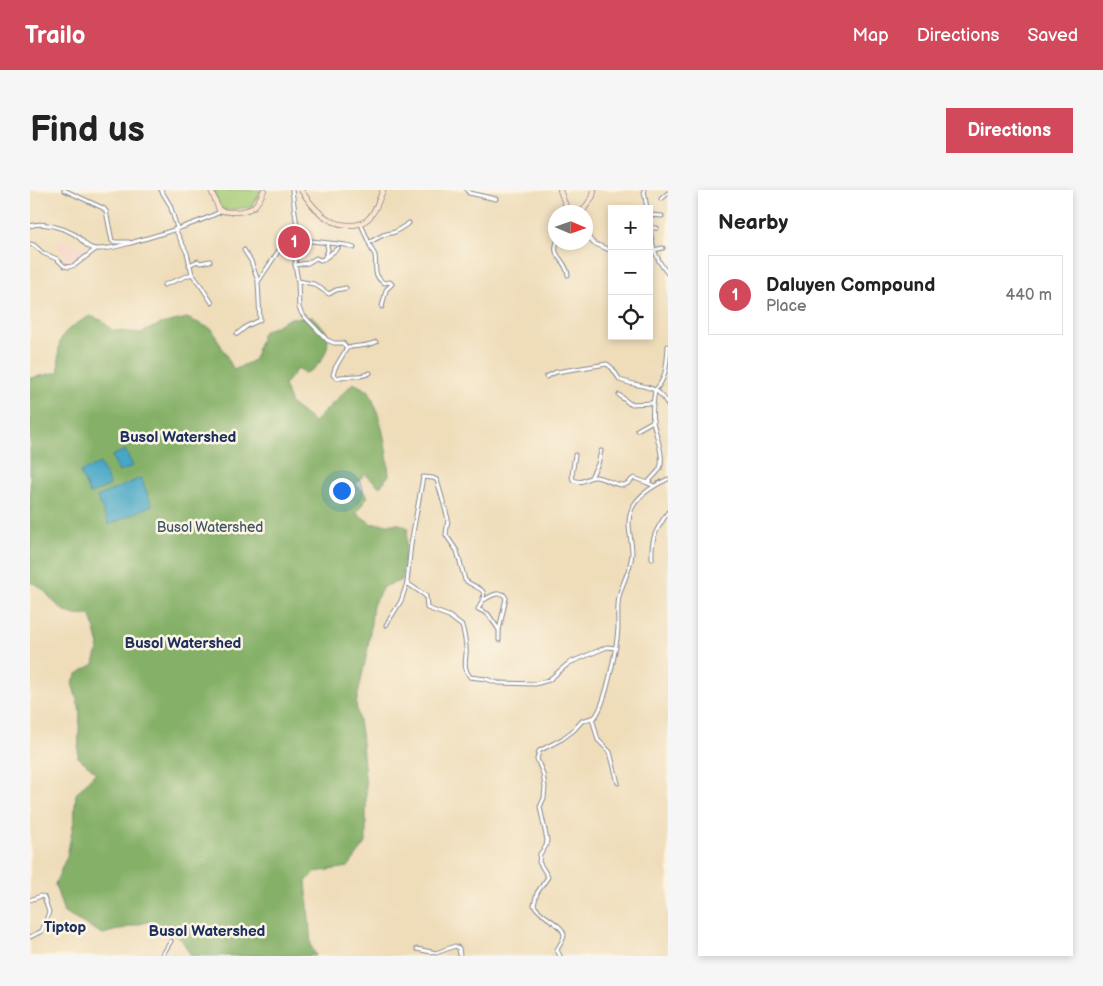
<!DOCTYPE html>
<meta charset="utf-8">
<style>
body{margin:0;font-family:"Balsamiq Sans",sans-serif;background:#f6f6f6;color:#222}
.controls{position:absolute;right:15px;top:15px;display:grid;overflow:hidden;border-radius:0px;box-shadow:0 2px 8px #0003}
.controls button{width:45px;height:45px;display:grid;place-items:center;padding:0;border:0;border-bottom:1px solid #e0e0e0;background:#fff;color:#222;font:25px sans-serif}
.compass{position:absolute;left:518px;top:15px;width:45px;height:45px;border-radius:50%;background:#fff;box-shadow:0 2px 8px #0003;rotate:92deg}
.you{position:absolute;left:311px;top:300px;width:18px;height:18px;margin:-12px;border:4px solid #fff;border-radius:50%;background:#1a73e8;box-shadow:0 0 0 8px #1a73e833}
.badge{display:grid;place-items:center;width:32px;height:32px;border-radius:50%;background:#d1495b;color:#fff;font-size:16px;font-weight:700}
.pin{position:absolute;translate:-50% -50%;border:2px solid #fff;box-shadow:0 1px 5px #0006}
.list{margin:0;padding:0;list-style:none}
h2{display:flex;justify-content:space-between;align-items:center;height:65px;margin:0;padding:0 20px;font-size:21px}
h2 small{font-size:16px;font-weight:400;color:#767676}
.list li{display:grid;grid-template-columns:32px 1fr auto;gap:15px;align-items:center;box-sizing:border-box;height:80px;margin:0 10px 10px;padding:0 10px;border:1px solid #e0e0e0;border-radius:0px}
.list b{display:block;font-size:19px;white-space:nowrap}
.list p{margin:0;font-size:16px;white-space:nowrap;color:#767676}
.list em{font-size:16px;font-style:normal;color:#767676}
.icon{flex:none;width:28px;height:28px;fill:none;stroke:currentColor;stroke-width:2;stroke-linecap:round;stroke-linejoin:round}
.map{position:relative;flex:none;width:638px;height:766px;overflow:hidden;border-radius:0px}
header{display:flex;align-items:center;gap:30px;box-sizing:border-box;height:70px;padding:0 25px;background:#d1495b;color:#fff}
header strong{font-size:24px}
nav{display:flex;gap:28px;margin-inline-start:auto;font-size:18px}
.intro{display:flex;align-items:center;justify-content:space-between;box-sizing:border-box;height:120px;padding:0 30px}
h1{margin:0;font-size:35px}
.button{padding:12px 22px;border-radius:0px;background:#d1495b;color:#fff;font-size:18px;font-weight:700}
main{display:flex;gap:30px;padding:0 30px}
aside{flex:1;background:#fff;border-radius:0px;box-shadow:0 2px 8px #0003}
.map>svg:first-child{display:block}
</style>
<header>
<strong>Trailo</strong>
<nav><a>Map</a><a>Directions</a><a>Saved</a></nav>
</header>
<div class="intro"><h1>Find us</h1><a class="button">Directions</a></div>
<main>
<div class="map">
<svg width="638" height="766" viewBox="0 0 638 766">
<rect width="100%" height="100%" fill="#fcf5e5"/>
<filter id="ink" filterUnits="userSpaceOnUse"><feTurbulence type="fractalNoise" baseFrequency=".02" numOctaves="2"/><feDisplacementMap in="SourceGraphic" scale="10" xChannelSelector="R" yChannelSelector="G"/><feConvolveMatrix kernelMatrix="1 2 1 2 8 2 1 2 1" color-interpolation-filters="sRGB"/></filter>
<filter id="wash" filterUnits="userSpaceOnUse"><feTurbulence type="fractalNoise" baseFrequency=".0096" numOctaves="4" result="noise"/><feDisplacementMap in="SourceGraphic" scale="20" xChannelSelector="R" yChannelSelector="G"/><feGaussianBlur stdDeviation="1.12" result="paint"/><feColorMatrix in="noise" values="0 0 0 0 0 0 0 0 0 0 0 0 0 0 0 0 0 1.4 0 .05"/><feComposite in="paint" operator="in"/></filter>
<g filter="url(#wash)">
<rect width="100%" height="100%" fill="#efddba"/>
<!-- built -->
<path fill="#f6d2c4" d="M29 49 54 56V59L51 60 55 65 42 74H35L31 71 35 67 27 58Z"/>
<!-- green -->
<path fill="#a7cd77" stroke="#617e6a" d="M183 0H232L221 17 197 20 189 17Z"/>
<!-- forest -->
<path fill="#85b068" stroke="#507063" d="M60 126 71 130 82 140 97 142 111 143 131 134 157 128 182 139 204 180 224 170 233 142 261 128 283 127C287 132 294 137 296 142 303 156 289 181 274 183L268 178 254 195 261 214 284 232 323 193 339 201C351 227 357 256 359 285L350 297 335 284 326 294 338 306 326 323 342 334H370L378 338 372 390 353 397 343 415 338 458 326 514 331 543 336 598V653L318 677 285 682 276 691 281 756 286 766H161L152 750 124 730 73 744 34 723 25 694 37 666 44 631 46 604 66 582 48 567 50 520 42 493 47 484 64 474 69 455 61 425C56 425 50 426 45 425 24 421 18 397 0 392V188L29 182C27 146 29 143 60 126Z"/>
<!-- water -->
<g fill="#47a7c6" stroke="#316b92">
<path d="M95 260 103 276 89 282 82 266Z"/>
<path d="M70 273 80 295 60 304 50 282Z"/>
<path d="M111 288 122 315 79 335 67 307Z"/>
</g>
</g>
<g filter="url(#ink)">
<g fill="none" stroke-linecap="round" stroke-linejoin="round">
<defs>
<g id="street">
<path d="M34 0 73 18 76 21 82 51 85 52H99"/>
<path d="M131 0 140 15 147 38"/>
<path d="M262 0 268 44 273 50"/>
<path d="M437 0 439 3 466 9"/>
<path d="M614 0 617 19"/>
<path d="M631 9 638 3"/>
<path d="M619 25 632 26"/>
<path d="M619 33C622 54 624 67 638 84"/>
<path d="M331 34 342 60 345 65C347 76 342 85 354 93L360 92 362 94 356 100 352 117"/>
<path d="M0 36C12 31 33 38 44 44 53 49 55 58 66 59 79 60 92 55 104 52 134 43 164 35 192 21"/>
<path d="M620 38H627"/>
<path d="M145 39 157 63 162 84 171 96 182 113"/>
<path d="M556 44 563 53 582 61"/>
<path d="M273 50 267 64 265 74 268 91 269 118 272 124 297 150 304 153H313L317 158"/>
<path d="M273 50 316 55 324 58"/>
<path d="M340 52 353 45 365 42 379 33"/>
<path d="M527 52C521 67 536 69 538 85"/>
<path d="M0 54 4 55 13 63 27 69 34 76 39 77 45 75 66 59"/>
<path d="M214 60 221 71 228 91"/>
<path d="M623 60 633 58"/>
<path d="M294 69 298 60 297 55"/>
<path d="M159 75 168 71 170 73 180 71"/>
<path d="M265 75 278 73 286 68 290 70 294 69 308 58"/>
<path d="M268 91 284 94 299 104 306 100 316 98"/>
<path d="M134 95 162 84"/>
<path d="M207 144 217 136 230 130 228 92 253 54 268 44"/>
<path d="M340 183C329 189 318 184 307 188L303 185 305 178 317 158C327 155 337 157 346 152"/>
<path d="M516 187 526 182 577 174 582 178 590 190C610 198 629 193 638 216"/>
<path d="M589 205 600 214 623 213"/>
<path d="M607 240 623 231"/>
<path d="M545 265 542 285 543 290C555 295 556 286 566 287 575 288 585 296 594 295 598 294 601 290 604 288L618 293"/>
<path d="M561 287 568 274 571 261"/>
<path d="M624 296 618 293C621 288 628 283 630 278 635 266 625 243 623 231 621 221 624 210 625 200 637 189 637 171 638 156"/>
<path d="M622 369C621 347 626 340 638 322"/>
<path d="M454 410C460 406 465 403 473 404L476 408 469 440V450"/>
<path d="M356 435 371 411 377 393"/>
<path d="M469 440 458 424 448 419C462 395 447 401 435 390L427 361 416 345 418 329 407 290 403 288 393 287 381 354 377 393 396 406 397 418 419 426 432 436C434 442 437 458 436 464 435 474 434 479 440 487L456 489 468 493 505 494 519 490 539 473 577 457 586 458"/>
<path d="M562 528 568 550 580 562 588 593"/>
<path d="M0 710 11 706 14 707 19 722 12 741 0 747"/>
<path d="M387 759 406 763 425 756 429 758 430 766"/>
<path d="M132 766 141 751"/>
<path d="M530 766 527 760C529 755 534 750 534 745 533 734 509 726 504 715L507 703 518 687 509 672 510 664 516 656 517 650 510 617 514 608 515 597 513 584 507 569 509 561 532 549 544 540 552 531 565 527C576 514 587 456 588 438 588 428 587 417 589 407 592 392 601 381 602 363 602 350 596 334 601 321 606 306 625 295 638 289"/>
</g>
<g id="secondary">
<path d="M181 0 189 20C194 22 199 22 205 22 223 21 227 16 234 0"/>
<path d="M271 0C283 18 298 36 321 35 327 35 334 33 339 28 346 21 349 9 353 0"/>
<path d="M530 0 538 22"/>
<path d="M552 22 563 6 564 0"/>
</g>
</defs>
<!-- street casing -->
<use href="#street" stroke="#85868c" stroke-width="5"/>
<!-- secondary casing -->
<use href="#secondary" stroke="#85868c" stroke-width="6"/>
<!-- street -->
<use href="#street" stroke="#fff" stroke-width="3"/>
<!-- secondary -->
<use href="#secondary" stroke="#fce5cf" stroke-width="4.5"/>
</g>
</g>
<g text-anchor="middle" dominant-baseline="central" stroke-width="5" stroke-linejoin="round" paint-order="stroke">
<!-- park labels -->
<g font-size="14" fill="#3e5664" stroke="#fcf5e5">
<text x="180" y="337">Busol Watershed</text>
</g>
<!-- neighbourhood labels -->
<g font-size="15" font-weight="bold" fill="#1b2f5e" stroke="#fcf5e5">
<text x="148" y="247">Busol Watershed</text>
<text x="153" y="453">Busol Watershed</text>
<text x="35" y="737">Tiptop</text>
<text x="177" y="741">Busol Watershed</text>
</g>
</g>
</svg>
<div class="controls">
<button>+</button>
<button>−</button>
<button><svg class="icon" aria-label="locate" viewBox="0 0 24 24"><circle cx="12" cy="12" r="6"/><path d="M12 2v4M12 18v4M2 12h4M18 12h4"/></svg></button>
</div>
<svg class="compass" viewBox="-18 -18 36 36"><path d="M0-13l5 13h-10z" fill="#e53935"/><path d="M0 13l5-13h-10z" fill="#767676"/></svg>
<div class="you"></div>
<div class="pin badge" style="left:264px;top:52px">1</div>
</div>
<aside>
<h2>Nearby<small></small></h2>
<ul class="list">
<li><span class="badge">1</span><div><b>Daluyen Compound</b><p>Place</p></div><em>440 m</em></li>
</ul>
</aside>
</main>
